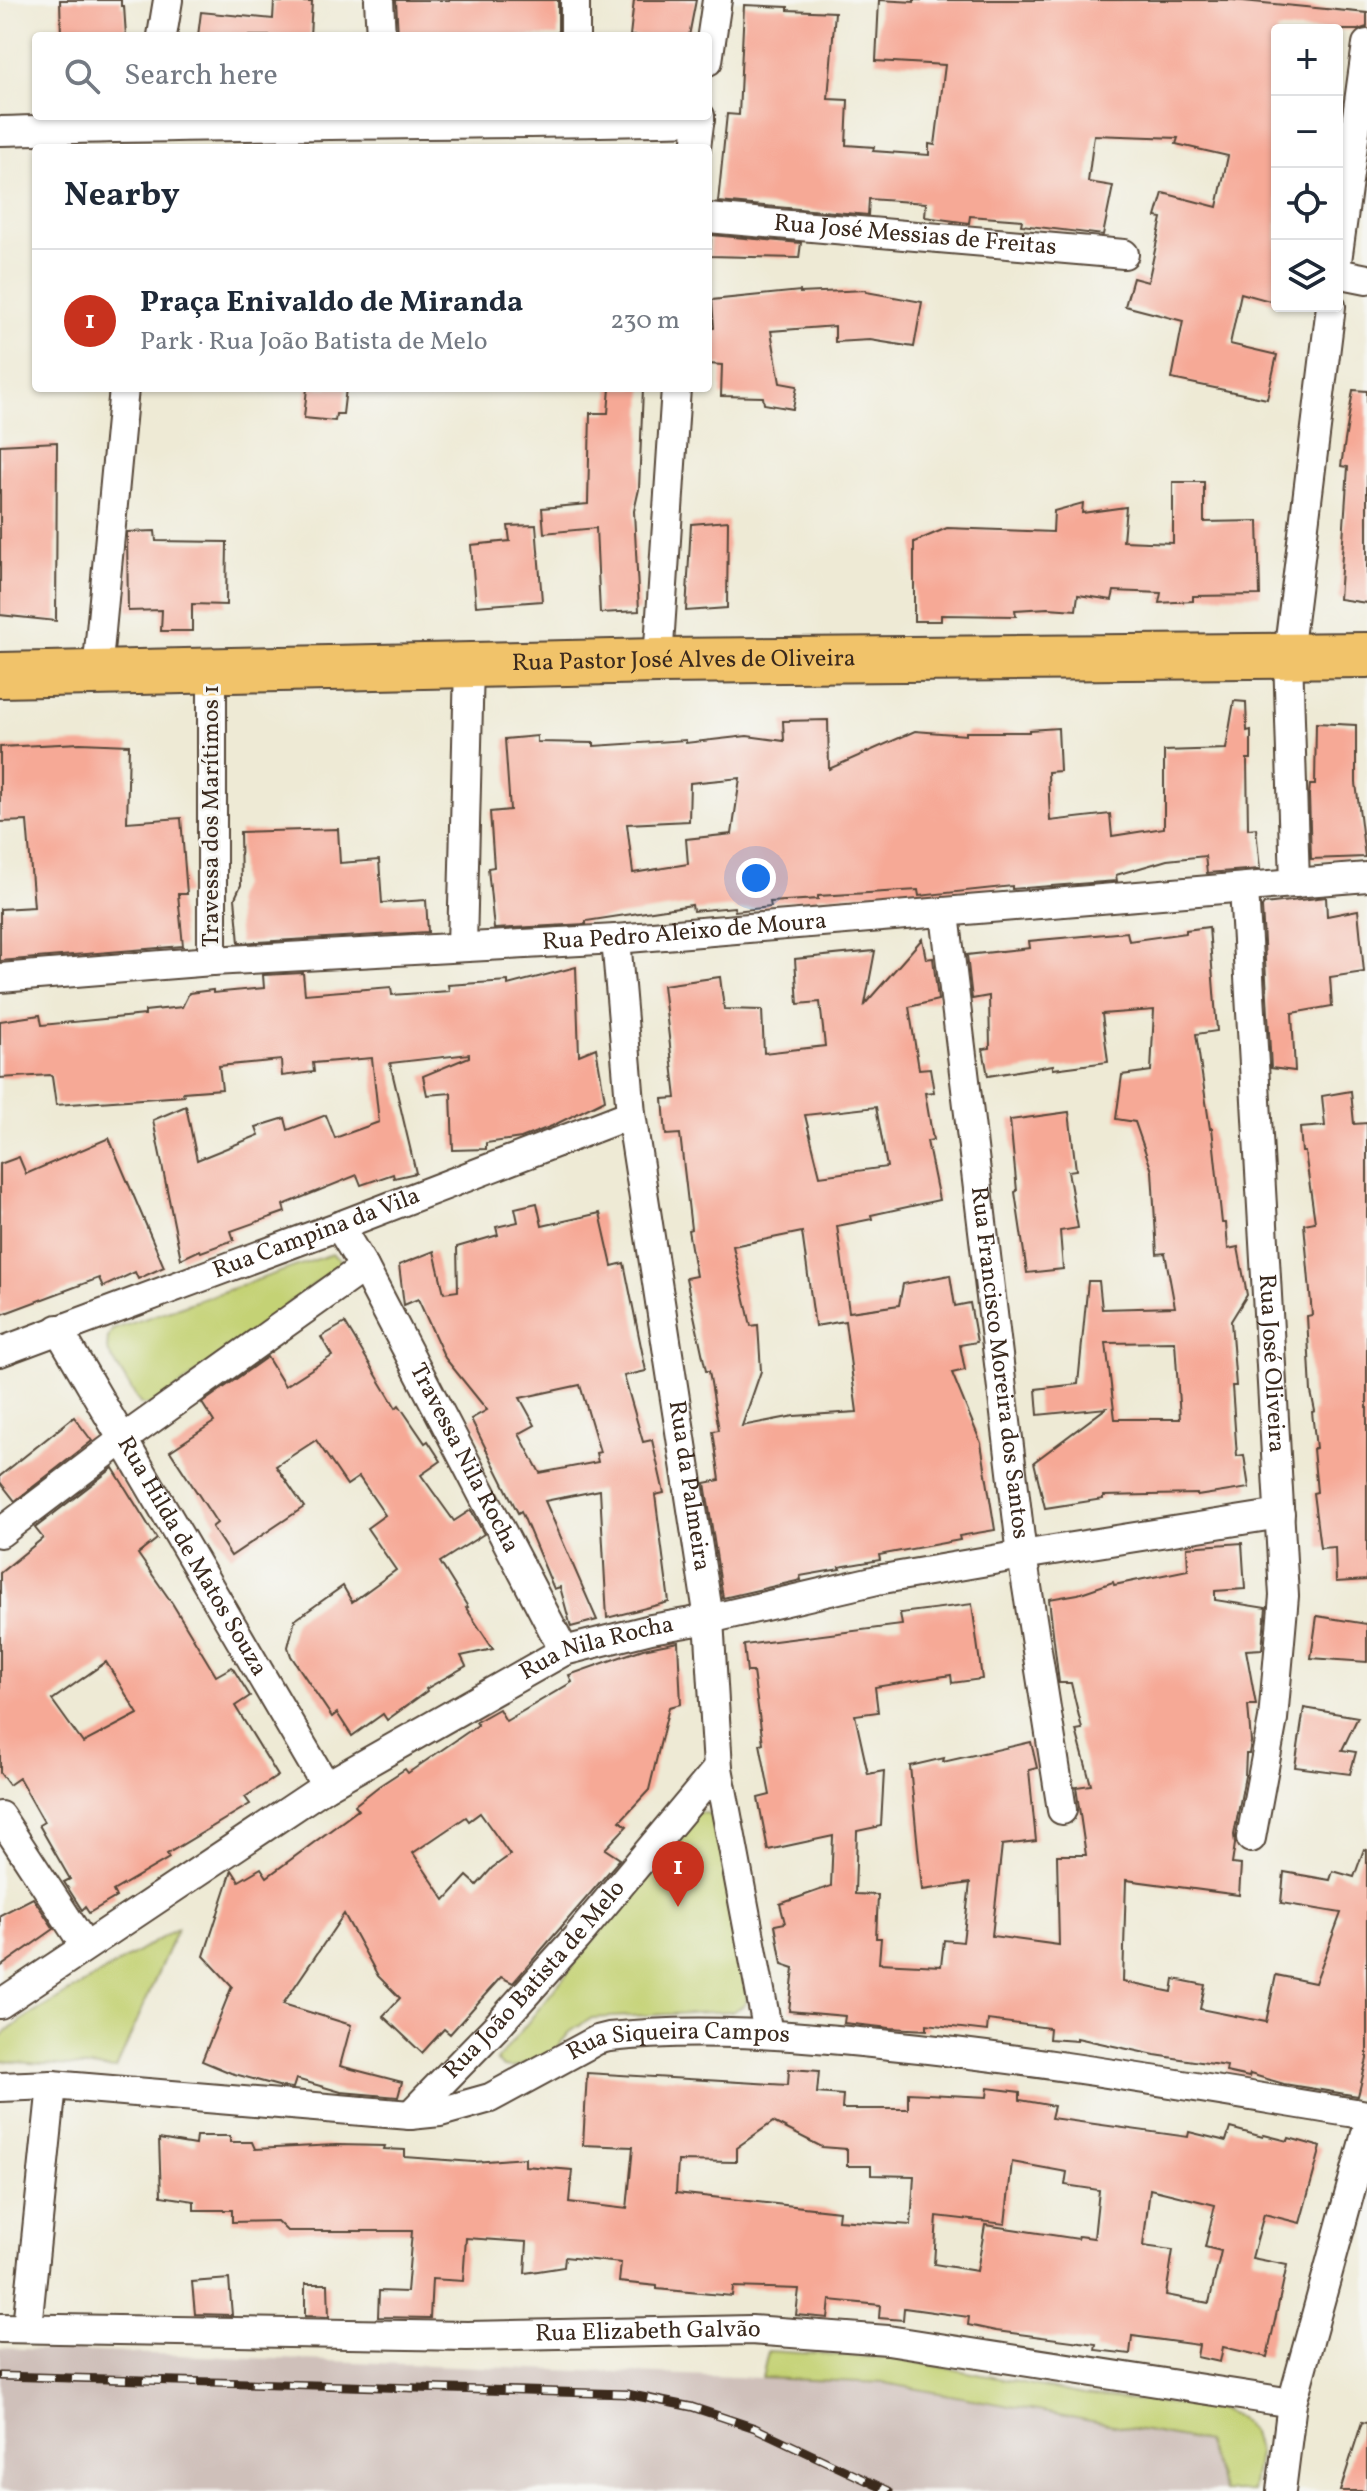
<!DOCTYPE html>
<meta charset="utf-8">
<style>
body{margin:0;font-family:Vollkorn,serif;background:#f2f2f3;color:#1f2937}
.controls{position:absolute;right:24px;top:24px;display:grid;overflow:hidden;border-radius:8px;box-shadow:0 2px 6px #0004}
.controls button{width:72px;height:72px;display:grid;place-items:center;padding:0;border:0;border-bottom:2px solid #e0e1e3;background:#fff;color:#1f2937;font:40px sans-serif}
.you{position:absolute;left:756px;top:878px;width:28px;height:28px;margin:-20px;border:6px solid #fff;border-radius:50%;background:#1a73e8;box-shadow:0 0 0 12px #1a73e833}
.badge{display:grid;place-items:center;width:52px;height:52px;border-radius:50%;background:#c8321e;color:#fff;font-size:26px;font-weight:700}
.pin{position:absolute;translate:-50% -66px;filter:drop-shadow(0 2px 4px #0008)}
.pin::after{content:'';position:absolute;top:42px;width:28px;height:24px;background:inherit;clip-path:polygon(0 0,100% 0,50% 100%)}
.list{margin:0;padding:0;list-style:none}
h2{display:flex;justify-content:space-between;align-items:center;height:104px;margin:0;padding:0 32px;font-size:34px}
h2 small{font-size:26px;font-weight:400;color:#747a83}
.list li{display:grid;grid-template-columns:52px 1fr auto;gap:24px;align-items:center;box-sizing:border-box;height:144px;padding:0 32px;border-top:2px solid #e0e1e3}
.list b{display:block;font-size:30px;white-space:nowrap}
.list p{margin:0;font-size:26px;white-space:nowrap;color:#747a83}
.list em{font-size:26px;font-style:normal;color:#747a83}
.icon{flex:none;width:44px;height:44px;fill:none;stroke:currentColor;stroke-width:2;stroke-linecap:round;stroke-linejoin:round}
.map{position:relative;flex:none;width:1367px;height:2491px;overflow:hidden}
.search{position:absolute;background:#fff;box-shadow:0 2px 6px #0004;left:32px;top:32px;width:680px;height:88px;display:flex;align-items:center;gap:20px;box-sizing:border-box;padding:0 28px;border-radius:8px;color:#747a83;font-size:30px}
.panel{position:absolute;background:#fff;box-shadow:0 2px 6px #0004;left:32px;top:144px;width:680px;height:248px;border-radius:8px}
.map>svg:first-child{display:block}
</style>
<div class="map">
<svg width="1367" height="2491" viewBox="0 0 1367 2491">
<rect width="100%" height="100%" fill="#f6f6f2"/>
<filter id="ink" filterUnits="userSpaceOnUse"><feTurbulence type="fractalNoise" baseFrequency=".0125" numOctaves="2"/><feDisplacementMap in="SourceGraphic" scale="16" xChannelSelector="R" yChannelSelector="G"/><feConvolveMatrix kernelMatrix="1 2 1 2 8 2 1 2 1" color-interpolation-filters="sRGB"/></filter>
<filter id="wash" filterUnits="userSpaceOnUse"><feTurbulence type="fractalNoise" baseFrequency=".006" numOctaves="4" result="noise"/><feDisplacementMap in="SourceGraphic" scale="32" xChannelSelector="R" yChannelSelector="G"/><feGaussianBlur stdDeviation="1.8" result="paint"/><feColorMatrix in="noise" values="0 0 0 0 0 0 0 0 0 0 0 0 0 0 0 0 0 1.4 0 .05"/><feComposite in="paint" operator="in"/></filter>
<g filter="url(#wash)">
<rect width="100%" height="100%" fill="#eeead5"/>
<!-- industrial -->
<path fill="#cfc0ba" d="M0 2348 885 2383 1205 2442 1224 2491H0Z"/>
<!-- green -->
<g fill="#c4d274" stroke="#807e49" stroke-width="2">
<path d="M332 1254 343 1262 163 1399 152 1405H141L107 1350 108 1338 112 1330Z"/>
<path d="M696 1812 718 1815 748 1994 745 2005 733 2011 592 2018 570 2032 551 2054 513 2068 503 2067 497 2061Z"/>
<path d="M177 1929 116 2069 0 2061V2037L22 2020Z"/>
<path d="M768 2351 901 2359 1084 2395 1217 2408 1238 2417 1252 2432 1258 2454 1252 2491H1224L1205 2442 885 2383 762 2378Z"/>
</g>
<g id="blocks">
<!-- building -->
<g fill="#f6a996" fill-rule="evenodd">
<path d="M60 0H121V6H124L126 36H61Z"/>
<path d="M396 0H558V36H398Z"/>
<path d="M634 0H696L689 36H630Z"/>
<path d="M879 0 914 2V0H1233L1367 13V27L1358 30H1277V303L1241 293 1230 344 1277 355 1267 399 1172 379 1183 321 1125 306 1133 278 1148 282 1162 218 1156 217 1163 193 1217 207 1228 156 1176 144 1178 138 1094 135 1088 182 1113 186 1103 235 1021 225 1022 220 970 216 969 223 925 217 926 203 869 199 868 215 718 202 727 114 739 115 744 5 788 7V10L835 12 828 99 848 100 846 145 874 147 873 151 929 155V144L935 145 945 65 876 61Z"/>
<path d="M274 2H312L310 36H198L201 12 273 19Z"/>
<path d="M711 235 801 243 799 258 710 256Z"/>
<path d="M866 290V292L922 302 914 347 870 340 835 342V326L771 331 780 383 797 386 793 409 764 404 763 397 721 396 722 365 708 364V329L714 328 712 300 800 291V293Z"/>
<path d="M307 388H346L343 414H336L335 421 304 418Z"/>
<path d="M610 388H643L639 489 634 511 639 611 600 613 596 528 544 533 542 508 588 504 590 413H608Z"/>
<path d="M1353 390 1367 391V603L1339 599 1348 467 1341 466Z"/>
<path d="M57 442 56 621 0 615V445Z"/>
<path d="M1173 482H1204V522L1258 521 1260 595 1193 596V601L1159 603 1161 593 1114 591 1112 600 1078 595 1076 610 1048 608 1015 610 1016 616 941 615V621H914V542L947 528 1053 532 1054 511 1083 503 1082 513 1126 507 1123 541 1173 543Z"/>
<path d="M728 521 727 608 686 611 691 524Z"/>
<path d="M536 525 542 601 476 606 471 545 510 541 508 526Z"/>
<path d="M155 531 156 541 227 542 226 605 192 604V631H161L162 610 128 611 127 532Z"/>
<path d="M1234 701 1246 702 1247 731 1251 730V759H1247L1248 829 1256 828 1260 869 1207 873 1205 856 1167 860 1116 875 1117 881 1012 889V886L919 896 918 890 818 896V899L770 902 771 907 735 911 734 907 693 911 692 905 586 921V924L494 929 488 868 494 867 490 812 510 810 505 739 537 736V742L594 743V746L686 740V743L747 736 784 741 783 721 828 720 829 769 915 731 966 735V732H1029V730L1058 728 1060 771 1048 772 1050 821 1110 814 1112 836 1164 828V751L1226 749ZM740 778 732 834 686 839 688 864 633 873 627 824 689 821 690 783Z"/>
<path d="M1316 723 1356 725V783L1365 857 1311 859 1309 795 1310 785H1315Z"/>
<path d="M80 743 129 745 127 822 181 818 187 894H178L183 946 0 961V909L34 907 27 821 0 822V747Z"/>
<path d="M338 829 340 863 379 860 382 903 426 900 428 932 239 943 235 898 241 885 240 832Z"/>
<path d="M1326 897 1327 916 1358 910 1364 972 1330 977 1332 1006 1292 1013 1295 1071 1271 1068 1262 907 1264 904Z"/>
<path d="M1209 927 1217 1031 1196 1034 1210 1129 1212 1128 1222 1223H1226L1228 1249 1238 1247 1247 1295 1231 1321 1236 1386H1232L1237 1456 1244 1455 1249 1488 1197 1496V1494L1103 1496V1499L1045 1508 1034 1462 1106 1408 1038 1415 1036 1389 1078 1384 1088 1281H1099L1102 1309 1175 1307 1165 1253 1157 1254 1152 1171 1135 1122 1116 1119 1122 1075 1151 1071 1154 1010 1102 1014 1108 1062 1053 1069V1065L988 1076 983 1049 990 1048 989 996 972 999 967 955 1030 948 1029 941 1127 932 1129 941 1186 933V930ZM1175 1342 1180 1419H1115L1106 1343Z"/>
<path d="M922 939 926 959 933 958 938 1000 909 1007 919 1069 930 1068 934 1092 925 1093 933 1140 927 1141 939 1200 871 1215 872 1219 837 1226 849 1312 899 1305 903 1284 950 1275 955 1306 970 1303 977 1342 960 1345 965 1370 952 1373 981 1443 995 1530 959 1536 960 1540 879 1555 880 1560 839 1567 840 1569 800 1576 801 1580 723 1598 705 1483 720 1480 713 1431 719 1430 709 1371H706L686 1278 696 1276 688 1230 691 1229 680 1134 666 1135 663 1099 676 1098 663 985 720 977 724 1009 762 1010 764 1053 825 1046 820 1002 798 1004 795 959 875 951 865 1004ZM876 1107 887 1167 820 1176 805 1115ZM802 1232 815 1326 845 1321 857 1412 794 1416 742 1426 761 1371 758 1325 751 1326 733 1246Z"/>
<path d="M576 967 579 1055 596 1048 605 1100 552 1126 521 1138 486 1143V1149L453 1150 451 1093 427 1095 423 1076 469 1057V1054L390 1063 416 1173 394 1178 393 1174 361 1185 357 1175 283 1205 285 1212 231 1231 234 1240 201 1252 200 1250 181 1259 153 1120 186 1106 197 1160 259 1135 256 1127 285 1118 288 1130 326 1115 335 1138 379 1122 372 1058 313 1063 314 1072 282 1076 281 1060 219 1066 222 1089 183 1092 184 1096 56 1105 52 1077 50 1075 0 1078V1021L40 1015 42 1025 145 1015V1011L182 1007 189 993 213 990V993L264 988 263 975 303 973 305 994 391 987 392 995 449 991 448 985 508 981V985Z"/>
<path d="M1351 1091 1354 1124 1367 1123V1580L1336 1582 1335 1547 1320 1548 1313 1493 1317 1492 1313 1449 1316 1448 1312 1412 1315 1411 1311 1392 1307 1316 1312 1315 1304 1224 1315 1222 1305 1152H1302L1300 1128 1325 1126 1322 1096Z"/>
<path d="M1069 1112 1076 1170 1068 1171 1078 1228 1060 1231 1063 1269 1027 1273 1015 1192 1017 1191 1010 1120Z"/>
<path d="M109 1138 164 1267 138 1279 135 1272 103 1287 99 1278 0 1315V1164L19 1157 26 1174Z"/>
<path d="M537 1203 542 1226 600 1213 612 1266 624 1263 646 1371 624 1376 643 1442 652 1440 664 1493 655 1495 669 1602 607 1618 600 1490 545 1501 597 1620 571 1627 560 1587 554 1589 521 1511 518 1513 471 1419 487 1410 445 1358 418 1299 404 1305 399 1265 434 1251 444 1293 458 1291 457 1247 498 1235 496 1227 518 1222 515 1208ZM580 1385 600 1452 596 1453 598 1462 540 1473 519 1434 535 1425 520 1398Z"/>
<path d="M345 1323 396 1408 399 1405 425 1443 428 1441 441 1461 421 1475 454 1521 471 1510 484 1534 440 1562 468 1607 466 1608 493 1649 461 1656 466 1666 426 1689 427 1691 387 1720 383 1714 352 1736 337 1713 332 1717 291 1656 288 1647 295 1620 343 1586 352 1602 396 1570 367 1528 385 1515 359 1477 347 1485 316 1440 276 1466 304 1507 231 1556 212 1527 217 1523 170 1451 214 1422 202 1403 267 1357 285 1386 332 1356 321 1337Z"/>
<path d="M74 1417 92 1441 15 1501 0 1482V1476Z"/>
<path d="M113 1468 157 1539 138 1554 172 1603 216 1676 232 1667 250 1696 235 1706 278 1776 245 1797 250 1804 167 1854 169 1858 113 1891 116 1897 89 1913 85 1907 82 1910 64 1882 70 1879 39 1825 44 1822 19 1778 9 1785 0 1773V1573L43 1538 35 1528ZM106 1662 138 1714 83 1743 52 1700Z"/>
<path d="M1242 1543 1245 1589 1215 1591V1600L1266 1608 1262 1649 1246 1650 1256 1705H1248L1251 1742 1249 1754H1246L1245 1776 1234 1835 1235 1844 1232 1864 1241 1865 1239 1895 1126 1880 1123 1982 1172 1992 1174 1979 1205 1985 1200 2009 1266 2022 1276 1975 1315 1983 1341 1913 1281 1903 1284 1872 1330 1880 1333 1871 1354 1877 1364 1849 1367 1850V2059L1358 2096 1284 2084 1250 2074 1249 2077 1226 2072 1227 2066 1155 2055 1077 2038V2041L1049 2039 1050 2028 988 2020 987 2031 927 2024V2030L890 2028 844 2023 845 2016 789 2011 794 1968 782 1964 775 1925 785 1923 780 1904 831 1886 833 1836 768 1850 758 1798 770 1795 760 1744 763 1743 753 1672H747L744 1645 902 1625 900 1613 972 1604 982 1679 952 1683 951 1675 875 1687 878 1712 855 1715 868 1774 884 1771 881 1826 857 1831 855 1894 878 1895 876 1938H881L879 1963 941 1966 944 1940 963 1942 970 1883 922 1890 910 1766 944 1758 943 1762 1031 1742 1037 1768 1029 1770 1036 1841 1002 1845 992 1936 1059 1945 1057 1855H1086L1076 1787 1091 1785 1076 1730 1082 1729 1071 1683H1059L1049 1599 1078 1594 1113 1582 1114 1585 1188 1570 1187 1547Z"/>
<path d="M1317 1616 1367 1624V1662L1311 1658Z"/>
<path d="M678 1642 681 1704 669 1707 649 1790 620 1821 627 1826 605 1849 620 1859 513 1983 501 1977 450 2034 444 2029 422 2053 383 2016 400 1998 378 1976 344 1914 283 2004 351 2025 340 2066 402 2082 398 2097 341 2092 296 2079 293 2088 282 2087 231 2073 202 2061 232 1986 204 1956 232 1870 239 1881 261 1868 267 1877 358 1810 355 1805 379 1786 405 1769 408 1773 478 1725 476 1722 499 1709 506 1721 572 1682 569 1675 643 1649ZM480 1813 510 1855 492 1868 477 1885 467 1876 445 1900 413 1853 466 1817 469 1821Z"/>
<path d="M1304 1708 1358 1717 1342 1750 1356 1752 1350 1774 1295 1767Z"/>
<path d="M33 1898 54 1929 0 1967V1915Z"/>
<path d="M789 2069 819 2071 817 2093 843 2095 842 2109H908V2093L987 2097 988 2088 1020 2092V2100L1054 2106 1051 2118 1188 2137 1189 2132 1226 2141 1230 2128 1263 2137 1264 2135 1288 2141 1289 2138 1321 2147 1300 2223 1264 2214 1252 2258 1287 2265 1267 2357 1223 2347 1220 2362 1197 2357 1199 2345 1132 2336 1130 2354 1095 2350 1096 2344 996 2331 968 2325 969 2317 904 2308 903 2320 879 2318 880 2305 830 2300 828 2318 796 2315 799 2289 733 2287 732 2296 657 2289V2286L619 2282 621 2263 565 2257 564 2267 525 2273 527 2242 466 2238 463 2281 432 2279 430 2318 378 2317 379 2291 407 2292 412 2231H287L277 2221 232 2222V2210H194V2201L161 2196 159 2139 195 2145 196 2136H230V2142H252L255 2149 336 2145 385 2146 384 2149 405 2150V2157L474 2162 525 2158V2166L572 2170 569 2202 627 2209 633 2147 583 2145 587 2073 788 2085ZM773 2122 822 2147 847 2149V2166H871V2175L914 2176 911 2225 838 2220 839 2211 676 2193 678 2161 736 2162V2148ZM1012 2162 1067 2172 1065 2185 1099 2190 1094 2238 1079 2236 1078 2239 985 2225 977 2271 934 2264 937 2216 1005 2224ZM1150 2189 1215 2205 1205 2247 1221 2251 1209 2303 1166 2295 1173 2250 1143 2246Z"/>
<path d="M229 2279 232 2315 195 2314 192 2282Z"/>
<path d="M305 2284H328L329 2317 305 2316Z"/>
<path d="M1362 2422 1367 2423V2491H1340Z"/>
</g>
</g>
</g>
<g filter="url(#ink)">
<use href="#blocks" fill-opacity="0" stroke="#564739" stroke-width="2"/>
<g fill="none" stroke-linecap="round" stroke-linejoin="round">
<defs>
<g id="street">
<path d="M379 0 381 36"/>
<path d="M575 0V36"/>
<path d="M162 36 168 0"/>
<path d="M708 61 717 0"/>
<path d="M0 131C233 123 467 126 700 120"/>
<path d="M696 148 700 116"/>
<path id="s1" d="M708 218 1124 254"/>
<path d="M1337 261 1367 44"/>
<path d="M1337 273 1367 279"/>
<path d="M658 661 676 388"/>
<path d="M212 671V961"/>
<path d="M97 673 124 388"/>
<path d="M1295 883 1288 655 1331 306"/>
<path id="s2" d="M1244 888 1284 1596 1273 1719 1251 1838"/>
<path id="s3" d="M945 914 1022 1555 1062 1810"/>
<path id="s4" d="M616 939 631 1114 709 1619 718 1768 768 2033"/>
<path d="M462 946 469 665"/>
<path id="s5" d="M0 978 212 961 616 939 1367 877"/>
<path id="s6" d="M364 1267 564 1651"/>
<path id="s7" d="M58 1329 326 1786"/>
<path id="s8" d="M0 1352 339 1226 631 1114"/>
<path d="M0 1533 122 1440 364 1267 339 1226"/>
<path d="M0 1816 85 1946"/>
<path id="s9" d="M0 2004 326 1786 564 1651 651 1629 709 1619 877 1580 1022 1555 1280 1514"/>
<path id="s10" d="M0 2087 52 2085 410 2115 440 2112 490 2098 597 2040 609 2037C700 2027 791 2035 881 2044 1044 2060 1205 2089 1367 2115"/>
<path id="s11" d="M410 2115 496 2027 576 1938 718 1768"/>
<path d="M27 2327 52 2085"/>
<path id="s12" d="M0 2328 467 2336 751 2330 888 2340 1292 2403"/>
<path d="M1281 2491 1292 2403 1367 2130"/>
</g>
<g id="primary">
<path id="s13" d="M0 675 658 661 1367 655"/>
</g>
</defs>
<!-- street casing -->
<use href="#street" stroke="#564739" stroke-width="32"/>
<!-- primary casing -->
<use href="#primary" stroke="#564739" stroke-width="48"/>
<!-- street -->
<use href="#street" stroke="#fff" stroke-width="28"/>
<!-- primary -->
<use href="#primary" stroke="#f1c36a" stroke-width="44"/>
<defs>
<path id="rail" d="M0 2376 627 2394 692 2407 755 2428 889 2491"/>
</defs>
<!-- rail casing -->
<use href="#rail" stroke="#3b2a1e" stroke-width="9"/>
<!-- rail -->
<use href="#rail" stroke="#f6f6f2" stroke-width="6" stroke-dasharray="18" stroke-linecap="butt"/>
</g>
</g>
<g text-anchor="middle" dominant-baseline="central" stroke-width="6" stroke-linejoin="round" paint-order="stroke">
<!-- street labels -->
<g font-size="24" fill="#3b2a1e" stroke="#f6f6f2">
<text stroke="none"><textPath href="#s1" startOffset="208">Rua José Messias de Freitas</textPath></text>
<text stroke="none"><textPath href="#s13" startOffset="684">Rua Pastor José Alves de Oliveira</textPath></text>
<text transform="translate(212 816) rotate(-90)">Travessa dos Marítimos 1</text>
<text stroke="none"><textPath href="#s5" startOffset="686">Rua Pedro Aleixo de Moura</textPath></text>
<text stroke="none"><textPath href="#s8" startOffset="338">Rua Campina da Vila</textPath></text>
<text stroke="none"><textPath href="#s3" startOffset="452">Rua Francisco Moreira dos Santos</textPath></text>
<text stroke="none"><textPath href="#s2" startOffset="476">Rua José Oliveira</textPath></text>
<text stroke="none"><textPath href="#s6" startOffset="216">Travessa Nila Rocha</textPath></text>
<text stroke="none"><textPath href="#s4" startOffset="552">Rua da Palmeira</textPath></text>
<text stroke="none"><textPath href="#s7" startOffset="264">Rua Hilda de Matos Souza</textPath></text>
<text stroke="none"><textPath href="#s9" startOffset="698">Rua Nila Rocha</textPath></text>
<text stroke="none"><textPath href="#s11" startOffset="184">Rua João Batista de Melo</textPath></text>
<text stroke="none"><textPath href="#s10" startOffset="696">Rua Siqueira Campos</textPath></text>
<text stroke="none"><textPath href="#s12" startOffset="648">Rua Elizabeth Galvão</textPath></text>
</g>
</g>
</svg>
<div class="controls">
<button>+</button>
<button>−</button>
<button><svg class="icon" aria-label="locate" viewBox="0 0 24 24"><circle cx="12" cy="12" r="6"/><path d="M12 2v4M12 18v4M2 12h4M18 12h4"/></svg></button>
<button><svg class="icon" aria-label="layers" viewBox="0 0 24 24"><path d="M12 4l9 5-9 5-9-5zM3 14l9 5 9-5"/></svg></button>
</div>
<div class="you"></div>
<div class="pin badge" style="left:678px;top:1907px">1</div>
<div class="search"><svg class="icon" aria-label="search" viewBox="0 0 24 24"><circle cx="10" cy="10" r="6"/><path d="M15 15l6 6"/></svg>Search here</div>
<section class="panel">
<h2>Nearby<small></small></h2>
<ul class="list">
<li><span class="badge">1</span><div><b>Praça Enivaldo de Miranda</b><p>Park · Rua João Batista de Melo</p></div><em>230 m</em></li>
</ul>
</section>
</div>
